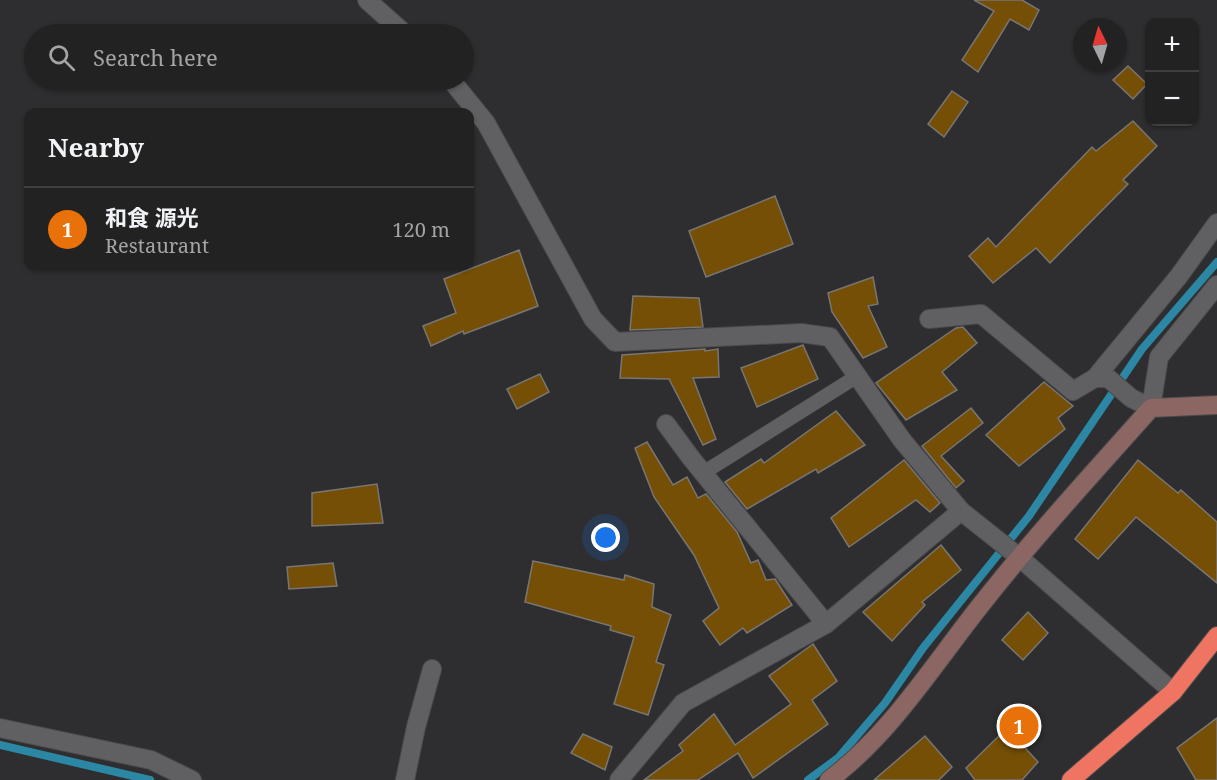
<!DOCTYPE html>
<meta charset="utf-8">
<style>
body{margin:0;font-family:"Noto Serif","Noto Sans JP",serif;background:#2a2a2b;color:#f1f3f6}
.controls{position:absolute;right:18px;top:18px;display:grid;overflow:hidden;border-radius:12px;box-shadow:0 2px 4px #0004}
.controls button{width:54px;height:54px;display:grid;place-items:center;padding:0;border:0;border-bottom:2px solid #3f3f41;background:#222223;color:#f1f3f6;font:30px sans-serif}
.compass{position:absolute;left:1073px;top:18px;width:54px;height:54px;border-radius:50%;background:#222223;box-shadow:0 2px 4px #0004;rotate:355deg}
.you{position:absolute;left:606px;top:538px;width:21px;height:21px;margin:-15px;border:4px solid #fff;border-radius:50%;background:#1a73e8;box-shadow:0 0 0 9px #1a73e833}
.badge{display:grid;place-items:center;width:39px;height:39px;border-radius:50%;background:#25c9fe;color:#fff;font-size:20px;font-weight:700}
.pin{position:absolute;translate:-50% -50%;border:3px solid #fff;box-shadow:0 2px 6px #0006}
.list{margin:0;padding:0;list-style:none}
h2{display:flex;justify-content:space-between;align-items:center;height:78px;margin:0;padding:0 24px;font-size:26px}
h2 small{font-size:20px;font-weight:400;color:#a2a4a6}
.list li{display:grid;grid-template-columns:39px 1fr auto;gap:18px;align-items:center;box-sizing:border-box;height:84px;padding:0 24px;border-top:2px solid #3f3f41}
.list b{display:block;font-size:22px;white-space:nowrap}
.list p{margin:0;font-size:20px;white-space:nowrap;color:#a2a4a6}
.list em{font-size:20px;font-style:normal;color:#a2a4a6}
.icon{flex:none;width:33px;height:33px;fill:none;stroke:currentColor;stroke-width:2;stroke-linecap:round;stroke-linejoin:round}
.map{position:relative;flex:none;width:1217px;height:780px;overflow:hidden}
.search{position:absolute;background:#222223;box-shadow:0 2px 4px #0004;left:24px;top:24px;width:450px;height:66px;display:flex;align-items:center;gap:15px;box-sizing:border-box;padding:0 21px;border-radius:33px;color:#a2a4a6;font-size:22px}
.panel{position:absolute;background:#222223;box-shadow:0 2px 4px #0004;left:24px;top:108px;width:450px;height:162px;border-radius:12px}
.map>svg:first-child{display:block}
</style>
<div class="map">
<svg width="1217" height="780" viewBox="0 0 1217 780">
<rect width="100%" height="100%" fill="#2e2d2f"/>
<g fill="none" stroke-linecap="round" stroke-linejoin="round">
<!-- stream -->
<g stroke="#2b87a3" stroke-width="8">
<path d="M0 745 150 780"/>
<path d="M808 780 838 758 885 703 923 648 1029 516 1142 349 1217 262"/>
</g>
</g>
<!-- building -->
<g fill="#754f06" stroke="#787674" stroke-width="1.5">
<path d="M974 0H1022L1039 10 1029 30 1010 19 978 72 962 60 994 11Z"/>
<path d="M1128 66 1147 84 1133 99 1113 80Z"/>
<path d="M952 91 968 102 944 137 928 124Z"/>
<path d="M1133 121 1157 146 1123 180 1128 184 1050 263 1036 248 993 283 969 256 988 238 996 247 1092 147 1096 151Z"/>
<path d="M775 196 793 244 706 277 689 231Z"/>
<path d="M519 250 538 306 464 334 463 331 431 346 423 326 456 313 444 279Z"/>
<path d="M873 277 878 304 868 306 887 347 863 358 832 312 828 293Z"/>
<path d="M633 296 699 298 703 327 630 330Z"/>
<path d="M963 327 977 343 942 372 957 390 906 420 876 383 956 328Z"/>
<path d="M803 345 818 379 757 407 741 368Z"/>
<path d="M705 349V351L718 349 719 377 693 378 716 439 703 445 669 379 620 378 622 355Z"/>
<path d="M540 374 549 392 517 409 507 389Z"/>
<path d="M1044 382 1073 406 1058 418 1065 429 1019 466 986 435Z"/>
<path d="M971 408 983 423 941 456 964 481 956 488 922 446Z"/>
<path d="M836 411 865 445 818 473 816 469 747 509 725 482 761 459 764 463Z"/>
<path d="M647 442 673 485 687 477 698 498 706 494 737 532 751 563 758 560 766 580 775 579 792 605 747 633 743 628 720 645 703 621 719 608 694 555 654 497 635 448Z"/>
<path d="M904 460 940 503 930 512 916 500 849 547 831 518Z"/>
<path d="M1138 460 1178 493 1181 490 1217 522V583L1136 517 1098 559 1075 539Z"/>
<path d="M377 484 383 523 312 526V493Z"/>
<path d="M941 545 961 570 922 602 925 605 892 641 863 612Z"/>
<path d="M533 561 624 580 625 575 654 584 652 607 671 615 656 662 664 665 648 715 614 704 634 637 610 630 611 626 525 602Z"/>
<path d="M333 563 337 586 289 589 287 567Z"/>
<path d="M1028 612 1048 633 1023 660 1002 640Z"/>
<path d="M813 644 837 681 812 700 828 724 753 778 738 753 698 780H644L683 751 679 745 714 714 735 745 791 704 769 676Z"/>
<path d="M1217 718V780H1196L1177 748Z"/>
<path d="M1007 728 1038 762 1022 780H975L966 768Z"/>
<path d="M583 734 612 747 605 770 571 753Z"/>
<path d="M925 736 952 767 939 780H874Z"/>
</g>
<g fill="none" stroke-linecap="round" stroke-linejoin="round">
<defs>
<path id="lane" d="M703 473 859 375"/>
<g id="street">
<path d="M367 0 405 34"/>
<path d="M451 80 486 123 593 319 615 342 801 333 830 337 902 440 961 511 1019 557 1173 692"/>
<path d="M929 319 981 314 1073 391 1095 378 1179 276 1217 223"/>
<path d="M1095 378H1108L1131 398 1151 408 1159 357 1217 285"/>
<path d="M666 424 691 458 826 624"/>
<path d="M0 728 151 760 192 780"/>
<path d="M405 780 416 727 432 669"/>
<path d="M619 780 683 703 826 624 961 511"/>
</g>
<path id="secondary" d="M829 780C892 733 935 662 984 601 1037 534 1095 471 1151 408L1217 405"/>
<path id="highway" d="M1071 780 1173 692 1217 636"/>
</defs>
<!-- lane casing -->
<use href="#lane" stroke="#4b4a4c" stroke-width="15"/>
<!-- street casing -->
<use href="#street" stroke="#4b4a4c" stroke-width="20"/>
<!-- secondary casing -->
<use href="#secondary" stroke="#4b4a4c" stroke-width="20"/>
<!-- highway casing -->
<use href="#highway" stroke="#4b4a4c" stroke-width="20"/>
<!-- lane -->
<use href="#lane" stroke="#605f62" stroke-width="14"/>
<!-- street -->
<use href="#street" stroke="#605f62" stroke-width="18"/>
<!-- secondary -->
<use href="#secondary" stroke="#8b6662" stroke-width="18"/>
<!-- highway -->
<use href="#highway" stroke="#ef7562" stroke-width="18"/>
</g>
</svg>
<div class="controls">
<button>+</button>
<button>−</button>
</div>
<svg class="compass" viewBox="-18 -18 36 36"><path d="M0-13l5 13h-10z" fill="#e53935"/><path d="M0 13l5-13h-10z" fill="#a2a4a6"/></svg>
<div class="you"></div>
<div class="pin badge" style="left:1019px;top:726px;background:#e8710a">1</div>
<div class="search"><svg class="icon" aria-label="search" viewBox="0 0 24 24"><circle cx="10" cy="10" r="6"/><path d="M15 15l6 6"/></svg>Search here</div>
<section class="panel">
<h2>Nearby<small></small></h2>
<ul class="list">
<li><span class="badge" style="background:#e8710a">1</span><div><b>和食 源光</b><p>Restaurant</p></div><em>120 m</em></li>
</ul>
</section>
</div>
